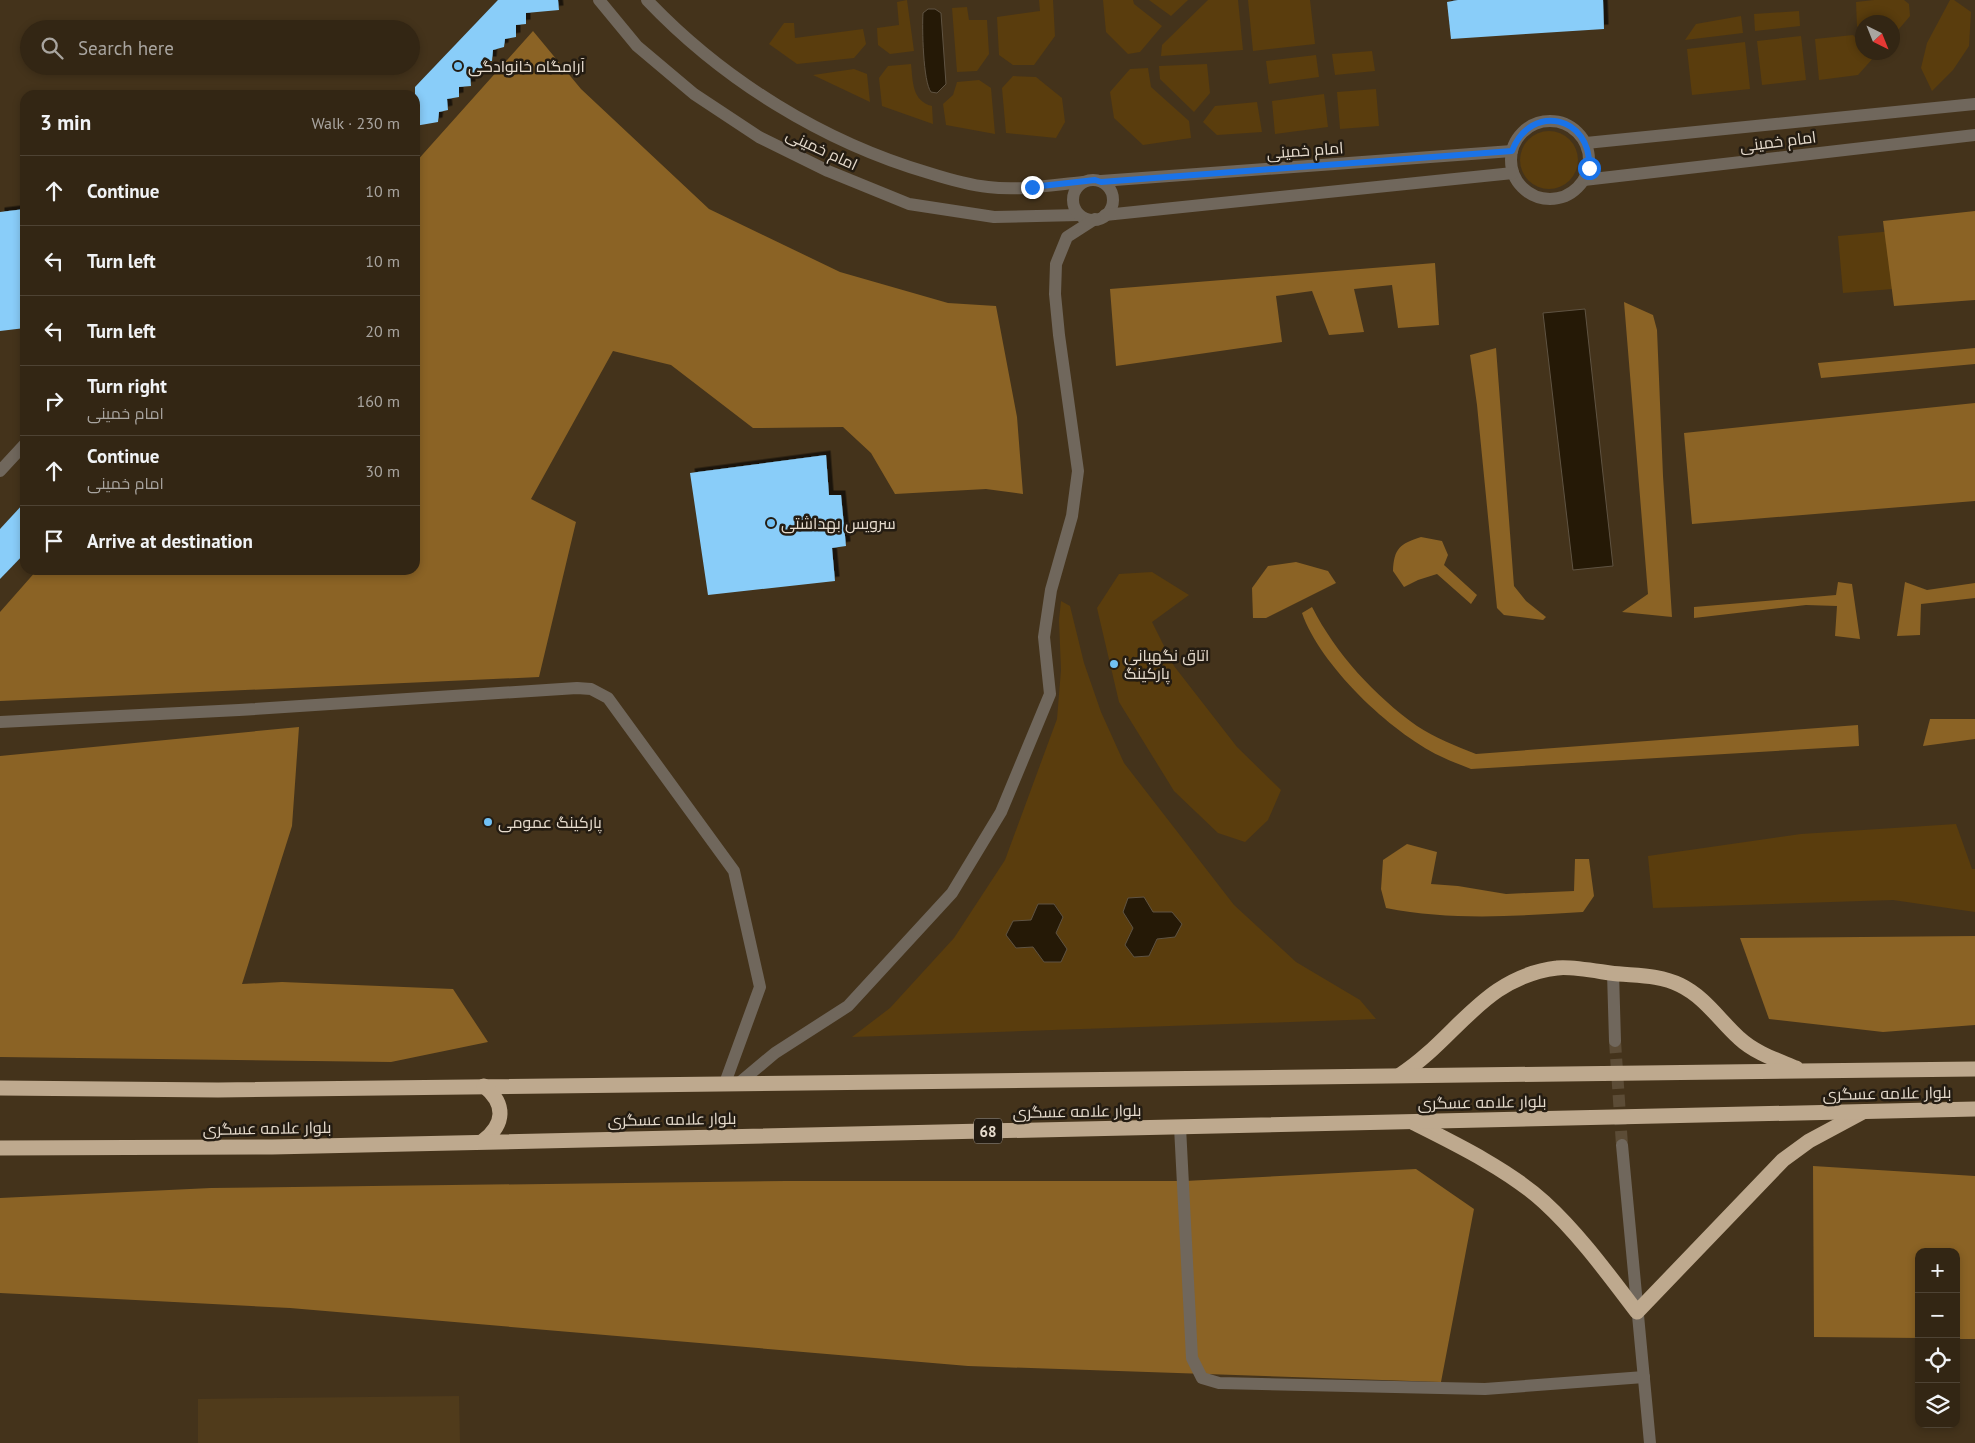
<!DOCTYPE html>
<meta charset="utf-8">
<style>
body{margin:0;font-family:"PT Sans",Cairo,sans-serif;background:#3b2e1d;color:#f1f3f6}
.controls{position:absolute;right:15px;bottom:15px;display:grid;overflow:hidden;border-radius:10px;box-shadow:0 2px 8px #0003}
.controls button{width:45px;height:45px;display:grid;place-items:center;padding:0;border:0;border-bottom:1px solid #4e4334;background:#332614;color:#f1f3f6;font:25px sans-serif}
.compass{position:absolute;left:1855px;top:15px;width:45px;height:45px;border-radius:50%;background:#332614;box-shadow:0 2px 8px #0003;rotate:137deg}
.stop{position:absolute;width:15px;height:15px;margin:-11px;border:4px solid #1a73e8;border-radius:50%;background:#fff}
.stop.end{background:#1a73e8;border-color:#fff;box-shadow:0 1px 5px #0008}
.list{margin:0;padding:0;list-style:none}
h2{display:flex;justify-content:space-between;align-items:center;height:65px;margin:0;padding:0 20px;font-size:21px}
h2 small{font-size:16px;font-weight:400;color:#a9a5a0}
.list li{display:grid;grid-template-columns:32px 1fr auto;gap:15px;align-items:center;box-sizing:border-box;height:70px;padding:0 20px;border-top:1px solid #4e4334}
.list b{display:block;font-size:19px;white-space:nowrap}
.list p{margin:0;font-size:16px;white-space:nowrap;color:#a9a5a0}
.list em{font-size:16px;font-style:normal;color:#a9a5a0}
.icon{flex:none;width:28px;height:28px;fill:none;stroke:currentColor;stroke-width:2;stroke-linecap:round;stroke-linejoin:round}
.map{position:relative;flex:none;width:1975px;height:1443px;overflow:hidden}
.search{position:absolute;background:#332614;box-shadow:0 2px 8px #0003;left:20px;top:20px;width:400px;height:55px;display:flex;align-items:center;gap:12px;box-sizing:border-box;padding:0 18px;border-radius:28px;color:#a9a5a0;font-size:19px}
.panel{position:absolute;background:#332614;box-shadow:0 2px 8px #0003;left:20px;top:90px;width:400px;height:485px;border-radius:15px}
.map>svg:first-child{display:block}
</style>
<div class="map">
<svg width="1975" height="1443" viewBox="0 0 1975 1443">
<defs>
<filter id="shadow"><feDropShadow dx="4.5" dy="-4.5" stdDeviation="0" flood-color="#0009"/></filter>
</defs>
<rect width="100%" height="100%" fill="#44331b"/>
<!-- built -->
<path fill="#503b1b" d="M459 1396 460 1443H198V1399Z"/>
<!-- green -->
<g fill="#5a3d0d" fill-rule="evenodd">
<path d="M907 0 914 51 890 54 878 45 877 28 899 25 897 2Z"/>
<path d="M1039 0H1053L1055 36 1034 65H1013L999 55 997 17 1040 11Z"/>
<path d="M1103 0H1133L1134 4 1162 26 1140 52 1128 54 1106 32Z"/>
<path d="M1149 0H1188L1171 16Z"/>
<path d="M1208 0H1238L1243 50 1161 56 1162 45Z"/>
<path d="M1248 0H1310L1315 44 1253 51Z"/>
<path d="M1874 0H1904L1909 4 1910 16 1893 36 1892 22H1862V31L1857 26 1856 2Z"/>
<path d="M1950 0H1954L1971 12 1969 46 1953 70 1932 91 1921 68 1927 43Z"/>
<path d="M967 7 969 20H987L989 54 977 71 957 72 952 8Z"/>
<path d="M1799 11 1800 26 1755 31 1754 14Z"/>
<path d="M1741 16 1743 33 1685 40 1696 24Z"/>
<path d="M784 23H794L795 38 863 29 866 44 854 58 797 64 769 44Z"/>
<path d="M1853 35 1862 45V52L1870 53 1874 57 1858 75 1819 80 1815 39Z"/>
<path d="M1801 36 1806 80 1762 85 1757 41Z"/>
<path d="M1745 42 1750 89 1692 95 1687 49Z"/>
<path d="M1372 51 1375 71 1335 75 1332 54Z"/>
<path d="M1316 55 1319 77 1269 84 1266 61Z"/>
<path d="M911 64C913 82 912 101 932 106L933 124 882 106 879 78 888 66Z"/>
<path d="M1207 64 1210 93 1194 112 1160 79 1159 66Z"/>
<path d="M1148 68 1151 87 1189 121 1191 138 1143 145 1114 118 1110 92 1130 69Z"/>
<path d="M854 69 867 74 870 102 813 75Z"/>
<path d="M1013 76 1036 77 1062 98 1065 122 1056 138 1006 133 1002 88Z"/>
<path d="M979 80 991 88 995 134 946 125 943 104 953 95 957 82Z"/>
<path d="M1376 89 1379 126 1340 129 1337 92Z"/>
<path d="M1324 94 1328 127 1275 134 1272 101Z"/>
<path d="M1257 102 1262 132 1217 135 1203 122 1215 106Z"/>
<circle cx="1549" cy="160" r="29"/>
<path d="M1893 231 1930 286 1843 293 1838 236Z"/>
<path d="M1152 572 1189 595 1152 622 1174 666 1237 747 1281 790 1268 820 1245 842 1218 833 1174 791 1119 702 1097 608 1119 574Z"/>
<path d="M1061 601 1070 606 1084 663 1101 712 1124 763 1234 905 1296 962 1360 1000 1376 1019 852 1037 890 1008 954 938 1005 860 1057 719 1061 670 1059 620ZM1038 904H1055L1063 917 1056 933 1007 935 1013 921 1031 920ZM1153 912H1172L1149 956 1134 957 1125 945 1133 928Z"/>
<path d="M1956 824 1972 869H1975V912L1893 900 1653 908 1648 856 1801 834Z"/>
</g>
<!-- forest -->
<g fill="#8b6325">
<path d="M533 31 581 89 709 209 840 272 948 303 996 306 1017 417 1023 494 986 489 895 494 871 453 843 427 753 428 671 365 613 351 531 499 576 522 539 677 0 701V612L37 570H415V163Z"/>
<path d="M1975 211V300L1894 306 1883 221Z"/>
<path d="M1435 263 1439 325 1398 328 1392 285 1354 289 1364 332 1329 335 1312 291 1276 296 1282 342 1116 366 1110 289Z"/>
<path d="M1624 302 1653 315 1657 330 1663 476 1672 617 1622 612 1648 594Z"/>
<path d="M1496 348 1514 586 1526 601 1546 617 1543 620 1504 615 1497 608 1477 405 1470 355Z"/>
<path d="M1975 348V364L1821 378 1818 363Z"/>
<path d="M1975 403V501L1692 524 1684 433Z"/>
<path d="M1421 537 1442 541 1448 555 1444 565 1477 595 1471 604 1437 574 1418 580 1404 587 1393 571C1394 548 1400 544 1421 537Z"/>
<path d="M1296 562 1328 571 1336 583 1266 618H1253L1252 588 1268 566Z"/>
<path d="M1838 582 1852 584 1860 639 1835 636 1837 606 1806 605 1694 618V607L1836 595Z"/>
<path d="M1905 582 1927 590 1975 583V598L1921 604 1920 635 1897 636Z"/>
<path d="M1312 607C1336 654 1375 696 1417 726 1435 738 1456 746 1476 754L1858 725 1859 746 1471 769C1461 765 1450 761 1440 756 1390 732 1320 665 1302 613Z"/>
<path d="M1930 719H1975V739L1923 746Z"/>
<path d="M299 727 292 826 242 984 282 982 453 989 488 1042 391 1062 0 1057V756Z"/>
<path d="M1407 844 1437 852 1431 884 1458 886 1506 894 1574 891 1575 859H1589L1594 896 1583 912C1517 916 1452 921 1386 908L1381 889 1383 860Z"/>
<path d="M1975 936V1025L1883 1032 1769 1019 1740 938Z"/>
<path d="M1813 1166 1975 1176V1339H1956V1252H1919V1338L1814 1337Z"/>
<path d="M1416 1169 1474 1209 1441 1382 968 1366 290 1308 0 1293V1198L211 1188 787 1181H1185Z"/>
</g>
<!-- water -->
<g fill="#251906" stroke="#5f5342">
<path d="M928 9H935L941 13 946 84 937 93 931 92C923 82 922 27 923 13Z"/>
<path d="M1585 309 1613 566 1573 570 1543 313Z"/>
<path d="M1144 897 1153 912H1172L1182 924 1175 937 1157 939 1149 956 1134 957 1125 945 1133 928 1123 912 1128 898Z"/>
<path d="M1038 904H1054L1063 917 1056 933 1067 949 1061 962H1044L1033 947 1016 948 1006 935 1013 921 1031 920Z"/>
</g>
<!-- building -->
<g fill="#89cdf9" filter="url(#shadow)">
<path d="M498 0H558L559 10 526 13V24L516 25V37L505 39 504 47 493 50 492 61H481L483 71 470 74 471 86 459 87V97L447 99 448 110 439 112 438 122 415 126V87Z"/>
<path d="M1458 0H1603L1604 29 1451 39 1447 2Z"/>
<path d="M25 209V328L0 331V212Z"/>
<path d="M826 455 829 495H841L846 546 832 548 835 581 708 595 690 473Z"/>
<path d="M25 502V553L0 579V529Z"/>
</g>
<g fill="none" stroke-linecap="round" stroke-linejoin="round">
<!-- minor-tunnel -->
<path stroke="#5c4c36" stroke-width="12" stroke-dasharray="12 6" stroke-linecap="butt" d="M1615 1041 1622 1145"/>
<!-- minor -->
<g stroke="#70675c" stroke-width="12">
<path d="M599 0 637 46 694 94 759 137 828 171 909 204 994 217 1079 215"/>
<path d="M647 0C723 80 823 142 929 173 948 179 968 185 988 187 1019 191 1052 185 1083 182"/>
<circle cx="1550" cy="160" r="39"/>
<path d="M1586 143 1975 104"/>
<path d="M1584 180 1975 135"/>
<circle cx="1093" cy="200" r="20"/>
<path d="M1101 181 1512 151"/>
<path d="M1105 215 1513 173"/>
<path d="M0 471 25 444"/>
<path d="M0 722 239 710 577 688 591 689 608 698 734 871 760 987 725 1083"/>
<path d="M1613 973 1615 1041"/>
<path d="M739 1083 775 1053 848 1006 952 893 1001 812 1050 694 1044 637 1051 590 1072 516 1078 471 1059 335 1055 294 1056 264 1067 237 1095 219"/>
<path d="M1180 1127 1192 1358 1202 1378 1219 1383 1485 1389 1644 1377"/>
<path d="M1622 1145 1650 1443"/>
</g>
<!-- highway -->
<g stroke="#bea98e" stroke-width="15">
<path d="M1400 1075C1457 1038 1483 977 1557 968 1569 966 1596 971 1610 973 1634 976 1658 974 1680 985 1705 997 1720 1021 1739 1038 1755 1053 1777 1060 1796 1068"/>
<path d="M0 1088 218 1090 1975 1069"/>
<path d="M1414 1123C1456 1144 1509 1170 1544 1202 1579 1234 1608 1274 1637 1312L1783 1160 1809 1141 1863 1112"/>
<path d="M483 1141C505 1124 506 1104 484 1086"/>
<path d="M0 1148 272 1147 1975 1109"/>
</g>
</g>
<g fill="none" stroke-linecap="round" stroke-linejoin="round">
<!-- route -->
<path stroke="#1a73e8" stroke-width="6" d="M1032 187 1095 180 1101 182 1512 151C1531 102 1592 116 1589 168"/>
</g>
<!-- markers -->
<g fill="#71c1f5" stroke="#241c12" stroke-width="2">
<circle cx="458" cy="66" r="5"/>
<circle cx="771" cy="523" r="5"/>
<circle cx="1114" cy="664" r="5"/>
<circle cx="488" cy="822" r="5"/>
</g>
<g text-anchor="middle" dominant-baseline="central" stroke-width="5" stroke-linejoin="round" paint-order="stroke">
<!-- shield labels -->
<rect fill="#241c12" stroke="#aca295" stroke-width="1" x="974" y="1118.5" width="28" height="25" rx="4"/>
<g font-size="15" font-weight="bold" fill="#e6dbcd">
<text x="988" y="1131">68</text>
</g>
<!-- poi labels -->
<g font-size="16" fill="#e6dbcd" stroke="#241c12" text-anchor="start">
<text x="468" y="66">آرامگاه خانوادگی</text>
<text x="781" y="523">سرویس بهداشتی</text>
<text x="1124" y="655">اتاق نگهبانی<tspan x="1124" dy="18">پارکینگ</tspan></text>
<text x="498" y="822">پارکینگ عمومی</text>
</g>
<!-- street labels -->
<g font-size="16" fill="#e6dbcd" stroke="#241c12">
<text transform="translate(1778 141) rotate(-7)">امام خمینی</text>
<text transform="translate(822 149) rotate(25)">امام خمینی</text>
<text transform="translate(1305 150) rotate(-4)">امام خمینی</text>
<text transform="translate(1887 1093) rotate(-1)">بلوار علامه عسگری</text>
<text transform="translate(1482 1102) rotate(-1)">بلوار علامه عسگری</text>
<text transform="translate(1077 1111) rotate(-1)">بلوار علامه عسگری</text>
<text transform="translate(672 1119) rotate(-1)">بلوار علامه عسگری</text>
<text transform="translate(267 1128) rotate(-1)">بلوار علامه عسگری</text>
</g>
</g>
</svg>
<div class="controls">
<button>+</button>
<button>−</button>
<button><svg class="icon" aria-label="locate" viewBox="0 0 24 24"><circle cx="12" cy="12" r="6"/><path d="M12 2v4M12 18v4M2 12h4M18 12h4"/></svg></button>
<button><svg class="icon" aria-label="layers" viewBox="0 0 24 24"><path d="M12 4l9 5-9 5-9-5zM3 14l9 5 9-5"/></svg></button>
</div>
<svg class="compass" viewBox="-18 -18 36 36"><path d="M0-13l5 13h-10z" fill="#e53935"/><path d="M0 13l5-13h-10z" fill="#a9a5a0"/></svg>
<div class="stop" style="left:1589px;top:168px"></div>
<div class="stop end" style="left:1032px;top:187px"></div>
<div class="search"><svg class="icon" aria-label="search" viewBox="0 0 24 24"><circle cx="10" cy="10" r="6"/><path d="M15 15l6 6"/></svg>Search here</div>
<section class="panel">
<h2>3 min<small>Walk · 230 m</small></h2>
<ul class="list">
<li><svg class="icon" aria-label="ahead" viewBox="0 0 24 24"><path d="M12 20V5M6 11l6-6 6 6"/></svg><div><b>Continue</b></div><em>10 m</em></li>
<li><svg class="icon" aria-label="left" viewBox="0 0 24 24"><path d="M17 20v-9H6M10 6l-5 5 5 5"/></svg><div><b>Turn left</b></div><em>10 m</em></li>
<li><svg class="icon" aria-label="left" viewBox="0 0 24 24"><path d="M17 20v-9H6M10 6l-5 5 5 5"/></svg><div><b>Turn left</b></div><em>20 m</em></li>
<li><svg class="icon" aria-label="right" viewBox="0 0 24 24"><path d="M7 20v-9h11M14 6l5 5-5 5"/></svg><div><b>Turn right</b><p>امام خمینی</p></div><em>160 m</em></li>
<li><svg class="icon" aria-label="ahead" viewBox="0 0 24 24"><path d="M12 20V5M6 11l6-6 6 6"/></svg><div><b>Continue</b><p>امام خمینی</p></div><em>30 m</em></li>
<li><svg class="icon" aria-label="arrive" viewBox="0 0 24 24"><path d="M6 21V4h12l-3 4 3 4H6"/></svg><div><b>Arrive at destination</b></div></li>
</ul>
</section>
</div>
